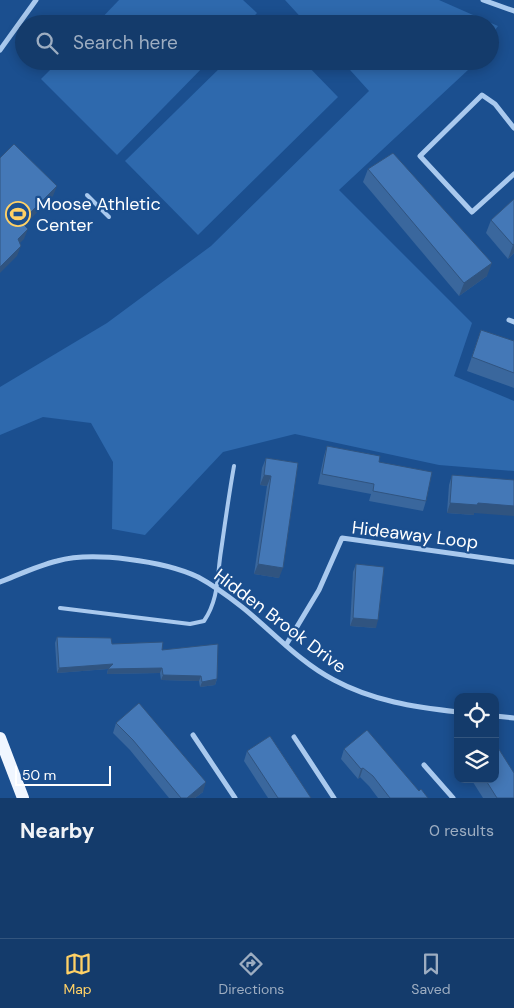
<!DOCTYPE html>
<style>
body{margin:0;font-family:"DM Sans",sans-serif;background:#1d4271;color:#f1f3f6}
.controls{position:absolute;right:15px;bottom:15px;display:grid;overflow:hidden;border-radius:10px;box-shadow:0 2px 12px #0003}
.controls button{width:45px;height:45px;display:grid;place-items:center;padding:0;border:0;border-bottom:1px solid #33557e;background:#143b6b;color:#f1f3f6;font:25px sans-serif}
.scale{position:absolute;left:15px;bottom:12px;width:96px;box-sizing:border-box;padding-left:5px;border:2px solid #fff;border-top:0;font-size:14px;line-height:18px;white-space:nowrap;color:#fff;-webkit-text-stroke:4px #1b4f8f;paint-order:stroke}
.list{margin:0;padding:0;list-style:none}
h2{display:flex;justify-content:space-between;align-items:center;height:65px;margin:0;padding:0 20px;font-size:21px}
h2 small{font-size:16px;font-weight:400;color:#9dadc1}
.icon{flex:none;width:28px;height:28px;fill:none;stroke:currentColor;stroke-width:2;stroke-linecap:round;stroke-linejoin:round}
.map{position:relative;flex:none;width:514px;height:798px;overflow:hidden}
.search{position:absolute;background:#143b6b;box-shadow:0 2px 12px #0003;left:15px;right:15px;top:15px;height:55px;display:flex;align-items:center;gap:12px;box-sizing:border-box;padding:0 18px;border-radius:28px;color:#9dadc1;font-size:19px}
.sheet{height:140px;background:#143b6b}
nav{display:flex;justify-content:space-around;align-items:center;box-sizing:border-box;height:70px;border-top:1px solid #33557e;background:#143b6b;font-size:14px;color:#9dadc1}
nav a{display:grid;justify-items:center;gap:2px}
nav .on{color:#ffd166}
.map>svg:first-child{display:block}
</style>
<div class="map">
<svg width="514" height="798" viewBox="0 0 514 798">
<rect width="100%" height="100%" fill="#1b4f8f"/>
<!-- green -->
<g fill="#2e69ad">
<path d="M119 0H243L257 13 247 24H96Z"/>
<path d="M285 0H439L498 26 490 37V24H307Z"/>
<path d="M59 61H209L117 155 41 79Z"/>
<path d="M227 61H303L338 97 198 235 125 161Z"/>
<path d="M342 61H474L468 70 339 190 472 323 454 376 514 401V471L439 465 295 434 223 452 145 535 112 529 113 462 91 423 43 417 0 435V387L107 323 211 246 369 91Z"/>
</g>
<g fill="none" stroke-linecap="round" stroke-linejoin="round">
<!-- lane -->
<g stroke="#a9c9ee" stroke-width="4">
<path d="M87 195 109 217"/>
<path d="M60 608 190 624 204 621C219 599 217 576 221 551 225 523 229 494 234 466"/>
</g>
<!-- street -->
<g stroke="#a9c9ee" stroke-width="5">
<path d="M483 0 514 11"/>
<path d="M0 50 36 0"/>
<path d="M514 128 495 104 482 95 420 156 472 212 514 174"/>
<path d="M509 320 514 322"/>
<path d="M0 582C18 575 37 566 57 561 93 551 164 561 198 577 213 585 228 596 242 607 272 631 299 662 334 680 373 701 414 707 458 712"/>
<path d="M286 645 319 590 342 538 514 562"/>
<path d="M495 716 514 718"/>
<path d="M193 735 235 798"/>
<path d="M294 737 334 798"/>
<path d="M424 765 453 798"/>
</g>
<!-- primary -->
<path stroke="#f0f6ff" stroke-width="12" d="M0 738 23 798"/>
</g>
<!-- wall -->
<g fill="#3a679d">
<path d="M368 169 487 276 459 296 363 182Z"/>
<path d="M514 199V253L508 259 486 233 491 220Z"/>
<path d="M481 330 514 341V388L467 371Z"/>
<path d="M327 446 379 462 426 501 423 511 369 501 371 494 318 484 324 456Z"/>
<path d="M266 458 298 463 279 578 254 574 267 486 260 485 262 468Z"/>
<path d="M452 475 474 513V515L447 513 449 485Z"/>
<path d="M356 564 376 628 350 626 353 572Z"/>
<path d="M57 637 162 650 217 679 215 685 200 687 199 681 161 680 160 673 107 674 108 669 57 673 55 643Z"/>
<path d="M116 723 203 792 195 798H169L130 750 113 733Z"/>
<path d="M344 749 419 791 428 798H378L369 786 360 777 358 779 341 759Z"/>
<path d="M247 751 311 798H268L244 761Z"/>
<path d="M471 779H495L514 798H483Z"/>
</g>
<!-- shaded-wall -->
<g fill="#305480">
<path d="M57 186 53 196 18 232 21 222Z"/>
<path d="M28 229 24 239 14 249 18 239Z"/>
<path d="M514 244V253L508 259 513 245Z"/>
<path d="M21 246 17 256 0 273V267Z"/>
<path d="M492 263 487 276 459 296 464 283Z"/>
<path d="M264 475 271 476 267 486 260 485Z"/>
<path d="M450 503H478L514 506V516L474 513V515L447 513Z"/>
<path d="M258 564 283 568 279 578 254 574Z"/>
<path d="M353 618 378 620 376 628 350 626Z"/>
<path d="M113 664 162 668 160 673 107 674 108 669 57 673 59 668Z"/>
<path d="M163 675 201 676 199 681 161 680Z"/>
<path d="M217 679 215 685 200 687 202 682Z"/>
<path d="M363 768 360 777 358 779 361 769Z"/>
<path d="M206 782 203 792 195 798H187Z"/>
</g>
<!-- building -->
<g fill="#4478b7" stroke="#305480">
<path d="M14 144 57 186 21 222 28 229 18 239 21 246 0 267V158Z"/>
<path d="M393 153 492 263 464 283 368 169Z"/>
<path d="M514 199V244L513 245 491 220Z"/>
<path d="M481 330 514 341V373L472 357Z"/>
<path d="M327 446 380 456 379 462 432 472 426 501 373 491 374 484 322 474Z"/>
<path d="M266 458 298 463 283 568 258 564 271 476 264 475Z"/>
<path d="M452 475 514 480V506L478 503 477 505 450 503Z"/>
<path d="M356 564 384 567 378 620 353 618Z"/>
<path d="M57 637 111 638 112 644 163 642 162 650 218 644 217 679 202 682 201 676 163 675 162 668 108 669 113 664 59 668Z"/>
<path d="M139 703 206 782 187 798H181L133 740 116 723Z"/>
<path d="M367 730 419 791 421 789 428 798H390L373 776 363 768 361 769 344 749Z"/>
<path d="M270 736 311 798H278L247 751Z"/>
<path d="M495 743 514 773V798H497L485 779H495Z"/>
</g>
<!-- icons -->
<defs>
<symbol id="stadium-ring" viewBox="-11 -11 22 22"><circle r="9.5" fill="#1b4f8f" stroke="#ffd166" stroke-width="1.5"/><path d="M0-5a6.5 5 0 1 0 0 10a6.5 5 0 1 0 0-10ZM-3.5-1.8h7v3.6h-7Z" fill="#ffd166"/></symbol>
</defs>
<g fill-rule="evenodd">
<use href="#stadium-ring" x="4" y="200" width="28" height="28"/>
</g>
<g text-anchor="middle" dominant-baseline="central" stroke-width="4.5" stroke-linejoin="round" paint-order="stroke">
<!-- poi labels -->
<g font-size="18" fill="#fff" stroke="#1b4f8f" text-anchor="start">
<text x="36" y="204">Moose Athletic<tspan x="36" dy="21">Center</tspan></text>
</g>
<!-- street labels -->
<g font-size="18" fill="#fff" stroke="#1b4f8f">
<text transform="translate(415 535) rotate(7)">Hideaway Loop</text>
<text transform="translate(280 621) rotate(37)">Hidden Brook Drive</text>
</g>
</g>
</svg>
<div class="controls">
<button><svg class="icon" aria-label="locate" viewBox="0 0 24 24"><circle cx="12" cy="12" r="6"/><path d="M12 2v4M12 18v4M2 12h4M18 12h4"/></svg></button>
<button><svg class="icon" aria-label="layers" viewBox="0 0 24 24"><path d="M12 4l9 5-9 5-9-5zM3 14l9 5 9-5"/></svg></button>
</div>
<div class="scale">50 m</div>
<div class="search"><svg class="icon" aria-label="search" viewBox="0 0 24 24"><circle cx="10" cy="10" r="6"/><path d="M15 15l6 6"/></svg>Search here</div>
</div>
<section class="sheet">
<h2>Nearby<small>0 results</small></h2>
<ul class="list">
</ul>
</section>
<nav>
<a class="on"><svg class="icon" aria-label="map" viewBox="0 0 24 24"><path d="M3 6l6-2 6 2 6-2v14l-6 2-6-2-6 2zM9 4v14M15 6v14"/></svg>Map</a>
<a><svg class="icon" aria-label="directions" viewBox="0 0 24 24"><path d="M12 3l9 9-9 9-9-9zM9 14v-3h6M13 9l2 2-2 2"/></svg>Directions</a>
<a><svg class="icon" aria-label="saved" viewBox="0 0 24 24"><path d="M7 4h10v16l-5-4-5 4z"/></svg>Saved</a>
</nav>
